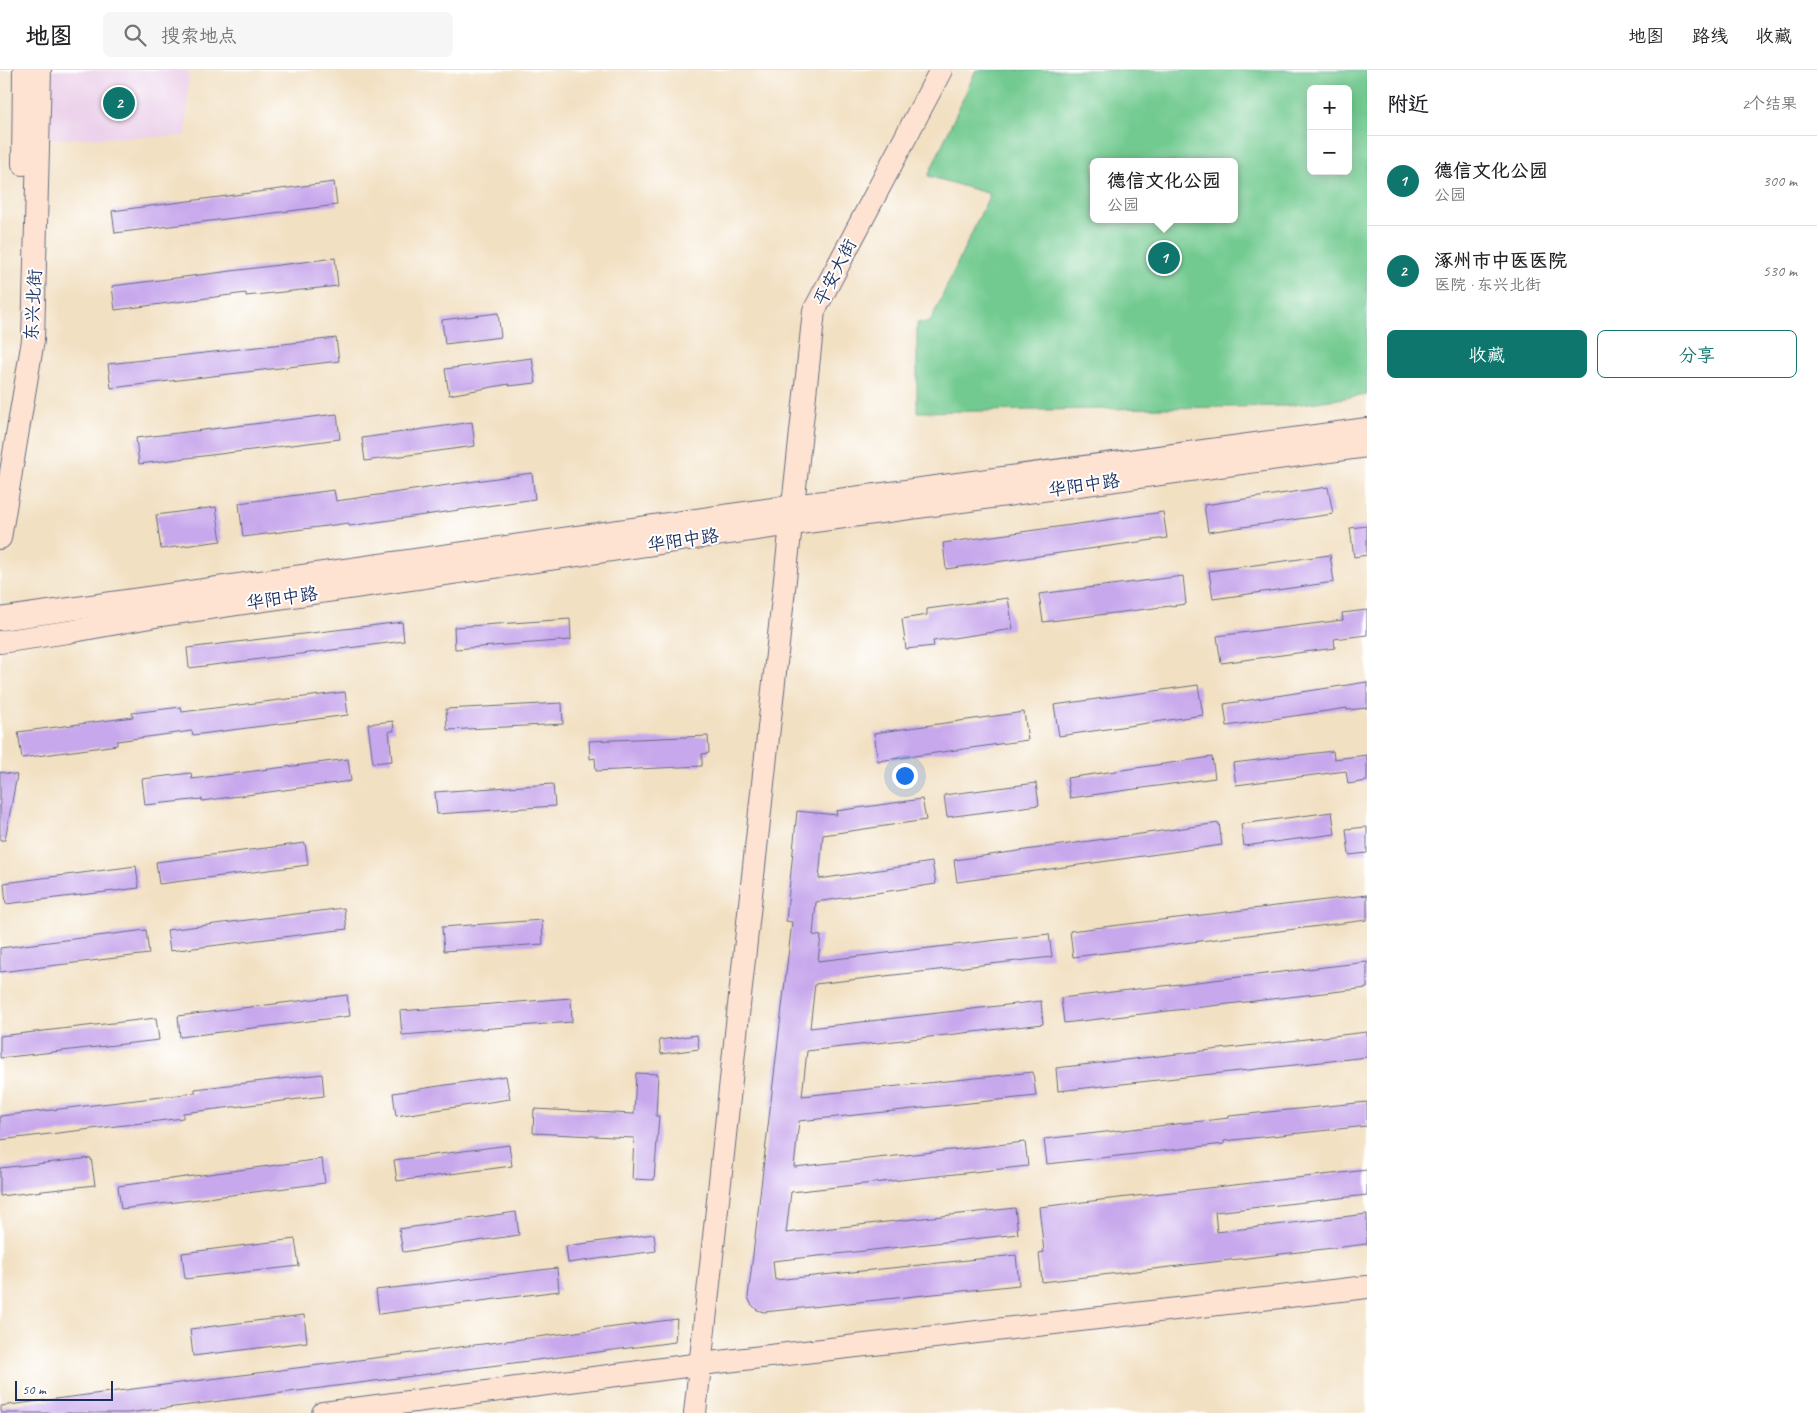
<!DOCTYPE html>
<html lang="zh">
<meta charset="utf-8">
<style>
body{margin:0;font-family:Caveat,"LXGW WenKai TC",sans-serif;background:#f6f6f6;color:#202124}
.controls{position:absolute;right:15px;top:15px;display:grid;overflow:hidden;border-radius:8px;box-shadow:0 2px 12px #0003}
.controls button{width:45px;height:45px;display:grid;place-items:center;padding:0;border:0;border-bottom:1px solid #e0e0e0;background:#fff;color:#202124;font:25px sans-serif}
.scale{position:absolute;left:15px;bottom:12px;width:98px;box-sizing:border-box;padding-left:5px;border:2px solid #1b2f5e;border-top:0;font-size:14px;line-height:18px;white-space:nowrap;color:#1b2f5e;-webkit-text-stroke:4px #fff;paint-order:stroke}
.you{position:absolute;left:904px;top:705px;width:18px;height:18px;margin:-12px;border:4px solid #fff;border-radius:50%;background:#1a73e8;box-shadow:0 0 0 8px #1a73e833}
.badge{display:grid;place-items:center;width:32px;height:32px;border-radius:50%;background:#0f766e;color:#fff;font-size:16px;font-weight:700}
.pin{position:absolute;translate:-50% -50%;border:2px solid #fff;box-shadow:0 1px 5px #0006}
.popup{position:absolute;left:1090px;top:88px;width:148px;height:65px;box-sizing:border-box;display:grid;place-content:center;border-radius:8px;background:#fff;filter:drop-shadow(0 1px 4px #0005);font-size:16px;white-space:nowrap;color:#757577}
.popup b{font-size:19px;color:#202124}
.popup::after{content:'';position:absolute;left:50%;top:100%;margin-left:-10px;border:10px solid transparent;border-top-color:#fff}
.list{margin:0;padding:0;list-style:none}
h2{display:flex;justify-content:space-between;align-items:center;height:65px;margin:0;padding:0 20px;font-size:21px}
h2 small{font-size:16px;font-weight:400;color:#757577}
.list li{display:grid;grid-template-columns:32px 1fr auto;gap:15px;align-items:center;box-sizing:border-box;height:90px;padding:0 20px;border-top:1px solid #e0e0e0}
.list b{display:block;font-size:19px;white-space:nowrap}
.list p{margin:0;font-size:16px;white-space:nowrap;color:#757577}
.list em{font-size:16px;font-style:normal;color:#757577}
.actions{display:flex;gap:10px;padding:15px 20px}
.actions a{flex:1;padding:11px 0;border:1px solid #0f766e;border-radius:8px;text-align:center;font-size:18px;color:#0f766e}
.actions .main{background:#0f766e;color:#fff}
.icon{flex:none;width:28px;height:28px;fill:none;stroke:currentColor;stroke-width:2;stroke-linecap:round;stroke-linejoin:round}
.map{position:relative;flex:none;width:1367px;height:1343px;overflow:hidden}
header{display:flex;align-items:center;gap:30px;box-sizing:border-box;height:70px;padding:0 25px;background:#fff;border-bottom:1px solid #e0e0e0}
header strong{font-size:24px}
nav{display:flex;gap:28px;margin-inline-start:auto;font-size:18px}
.search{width:350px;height:45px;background:#f6f6f6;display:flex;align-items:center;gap:12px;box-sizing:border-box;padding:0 18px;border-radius:8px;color:#757577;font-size:19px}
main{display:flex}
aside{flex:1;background:#fff}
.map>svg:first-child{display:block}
</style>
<header>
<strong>地图</strong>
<div class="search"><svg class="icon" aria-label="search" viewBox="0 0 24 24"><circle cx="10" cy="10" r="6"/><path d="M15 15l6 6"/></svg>搜索地点</div>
<nav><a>地图</a><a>路线</a><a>收藏</a></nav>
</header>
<main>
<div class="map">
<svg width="1367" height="1343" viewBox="0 0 1367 1343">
<rect width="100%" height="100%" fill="#fff"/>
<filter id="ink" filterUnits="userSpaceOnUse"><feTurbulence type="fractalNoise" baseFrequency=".02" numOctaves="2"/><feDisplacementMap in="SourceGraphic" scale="10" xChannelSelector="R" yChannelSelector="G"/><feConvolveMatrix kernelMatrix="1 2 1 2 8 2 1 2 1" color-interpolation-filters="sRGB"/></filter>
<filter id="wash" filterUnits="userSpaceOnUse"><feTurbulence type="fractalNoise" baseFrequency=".0096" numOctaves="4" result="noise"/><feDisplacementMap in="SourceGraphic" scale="20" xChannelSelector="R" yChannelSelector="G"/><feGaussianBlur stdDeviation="1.12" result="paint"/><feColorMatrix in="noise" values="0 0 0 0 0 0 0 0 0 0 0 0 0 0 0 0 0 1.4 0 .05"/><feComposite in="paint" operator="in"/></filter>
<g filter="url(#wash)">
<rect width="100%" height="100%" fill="#f2e0c2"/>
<!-- built -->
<path fill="#ecd1ea" d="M52 0H189L186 66 50 69Z"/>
<!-- green -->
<path fill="#72ca90" stroke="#467c77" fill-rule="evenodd" d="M976 0H1367V325L1286 336 917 342V253L930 252 990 124 928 106ZM1311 19H1348V101H1311ZM1094 92H1234V149H1094Z"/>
<g id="blocks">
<!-- building -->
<g fill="#c8a8ec">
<path d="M334 112 337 135 115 163 112 141Z"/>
<path d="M335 188 338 216 246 226V223L115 240 112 216Z"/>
<path d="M498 243 501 267 445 274 442 250Z"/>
<path d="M336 268 339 291 111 318 108 294Z"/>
<path d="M532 288 536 313 509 316V314L449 325 445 299Z"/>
<path d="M337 344 340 369 139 394 136 368Z"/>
<path d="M472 352 475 376 365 391 362 368Z"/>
<path d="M532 403 535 429 349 456V453L243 467 239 433 334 420 336 431Z"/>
<path d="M1328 417 1333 444 1208 462 1204 435Z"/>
<path d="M216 437 221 471 161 479 156 445Z"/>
<path d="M1163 442 1167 468 946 499 943 473Z"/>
<path d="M1367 456V485L1354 487 1350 458Z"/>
<path d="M1330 485 1334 512 1213 529 1209 501Z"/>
<path d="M1183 506 1186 534 1043 552 1039 524Z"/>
<path d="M1008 528 1013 559 933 571 934 576 906 579 902 549 927 545V539Z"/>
<path d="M1367 540V565L1334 569 1335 578 1221 593 1217 566 1343 550 1342 543Z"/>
<path d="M570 549 571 570 455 579 454 557Z"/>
<path d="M402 552 404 571 189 598 187 578Z"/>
<path d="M1367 612V638L1347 640V638L1227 656 1224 634Z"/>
<path d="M1198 615 1203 645 1059 666 1054 635Z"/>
<path d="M345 622 348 645 193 665 192 661 117 671V675L22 688 18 662 133 647 132 643 181 637 182 642Z"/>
<path d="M562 633 563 654 447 660 446 639Z"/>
<path d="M1024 642 1028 670 878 691 874 663Z"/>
<path d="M393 651 394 661H389L392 691 373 693 368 654Z"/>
<path d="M708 666 709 683 702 684V696L596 701 595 688 590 689 589 671Z"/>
<path d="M1333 681 1334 689 1367 685V711L1348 714 1346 701 1236 715 1233 693Z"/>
<path d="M1212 687 1215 708 1070 728 1067 708Z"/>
<path d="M348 689 351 711 202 731V729L145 735 142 709 191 703 192 709Z"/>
<path d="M0 702 17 705 5 770H0Z"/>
<path d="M1036 713 1039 735 947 747 944 725Z"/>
<path d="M553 714 555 736 437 744 435 722Z"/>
<path d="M922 729 926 750 823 765 819 809 932 792 936 814 816 832 813 865 821 866 818 891 1049 864 1052 887 815 914 810 958 1041 931 1043 954 807 981 802 1026 1033 1002 1036 1026 799 1051 794 1097 1025 1072 1028 1096 791 1122 786 1163 1015 1138 1018 1164 773 1191 775 1210 1016 1185 1019 1215 764 1242 757 1240 751 1234 748 1227 792 852 786 851 797 741 837 745 836 741Z"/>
<path d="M1332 742 1335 764 1244 776 1241 754Z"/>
<path d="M1219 753 1222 775 957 812 954 790Z"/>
<path d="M1367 757V783L1349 785 1346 759Z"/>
<path d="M305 773 308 795 159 814 156 792Z"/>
<path d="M136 796 139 818 6 834 4 813Z"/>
<path d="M1367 825V850L1073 887 1070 861Z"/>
<path d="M344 838 347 859 170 881 167 860Z"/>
<path d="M542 850 543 874 444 881 442 857Z"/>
<path d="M146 860 149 884 0 902V878Z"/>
<path d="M1367 892V918L1064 953 1061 928Z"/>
<path d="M347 925 350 946 180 967 178 946Z"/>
<path d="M571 928 572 952 402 965 400 941Z"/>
<path d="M156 948 159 970 0 988V966Z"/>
<path d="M1367 962V987L1058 1021 1056 998Z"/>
<path d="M697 965 699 979 661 984 659 970Z"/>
<path d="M636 1003 658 1004 656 1046H659L654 1110 632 1109 634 1068 533 1063 534 1039 634 1044Z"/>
<path d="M322 1004 324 1026 183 1043V1048L0 1070V1046L195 1023V1019Z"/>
<path d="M506 1006 510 1029 396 1046 393 1023Z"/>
<path d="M1367 1032V1056L1224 1071V1074L1047 1094 1044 1069 1229 1048V1046Z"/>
<path d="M509 1075 512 1096 397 1111 394 1090Z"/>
<path d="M91 1088 95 1115 0 1126V1098Z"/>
<path d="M322 1089 325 1113 121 1139 118 1116Z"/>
<path d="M1367 1100V1125L1215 1142 1217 1162 1367 1144V1174L1042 1212 1039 1183 1044 1182 1039 1137Z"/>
<path d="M516 1142 519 1165 403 1182 399 1159Z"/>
<path d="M654 1164 656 1181 568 1193 566 1176Z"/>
<path d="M295 1169 299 1196 185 1209 182 1183Z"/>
<path d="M557 1198 559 1221 379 1244 376 1220Z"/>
<path d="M304 1245 307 1272 193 1286 190 1259Z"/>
<path d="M677 1249 675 1272 128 1343H1V1336Z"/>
</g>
</g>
</g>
<g filter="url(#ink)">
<use href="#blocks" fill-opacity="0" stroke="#666d81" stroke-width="1"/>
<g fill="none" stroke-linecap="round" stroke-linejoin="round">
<defs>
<g id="secondary">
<path d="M23 94 24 0"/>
<path d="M0 468 33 270 40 0"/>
<path d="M0 549 794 436 1367 359"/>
<path d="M0 572 68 562 161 545 792 454 1367 376"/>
<path d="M323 1343 701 1294 1367 1217"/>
<path d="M695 1343 814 241 941 0"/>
</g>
</defs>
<!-- secondary casing -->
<use href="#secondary" stroke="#666d81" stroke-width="24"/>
<!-- secondary -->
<use href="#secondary" stroke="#fee3d2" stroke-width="22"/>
</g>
</g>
<g text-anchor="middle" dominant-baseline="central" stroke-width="4" stroke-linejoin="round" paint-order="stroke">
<!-- street labels -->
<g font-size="18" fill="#1b2f5e" stroke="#fff">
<text transform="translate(835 202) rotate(-63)">平安大街</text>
<text transform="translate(33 235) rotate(-87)">东兴北街</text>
<text transform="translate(1084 415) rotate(-8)">华阳中路</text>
<text transform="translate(683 470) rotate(-8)">华阳中路</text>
<text transform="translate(282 528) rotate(-8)">华阳中路</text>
</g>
</g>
</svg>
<div class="controls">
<button>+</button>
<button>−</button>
</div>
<div class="scale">50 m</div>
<div class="you"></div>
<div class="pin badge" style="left:1164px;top:188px">1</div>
<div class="popup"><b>德信文化公园</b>公园</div>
<div class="pin badge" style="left:119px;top:33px">2</div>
</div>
<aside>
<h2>附近<small>2个结果</small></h2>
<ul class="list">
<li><span class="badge">1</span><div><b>德信文化公园</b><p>公园</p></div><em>300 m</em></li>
<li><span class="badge">2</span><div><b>涿州市中医医院</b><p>医院 · 东兴北街</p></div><em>530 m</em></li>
</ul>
<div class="actions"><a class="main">收藏</a><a>分享</a></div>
</aside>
</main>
